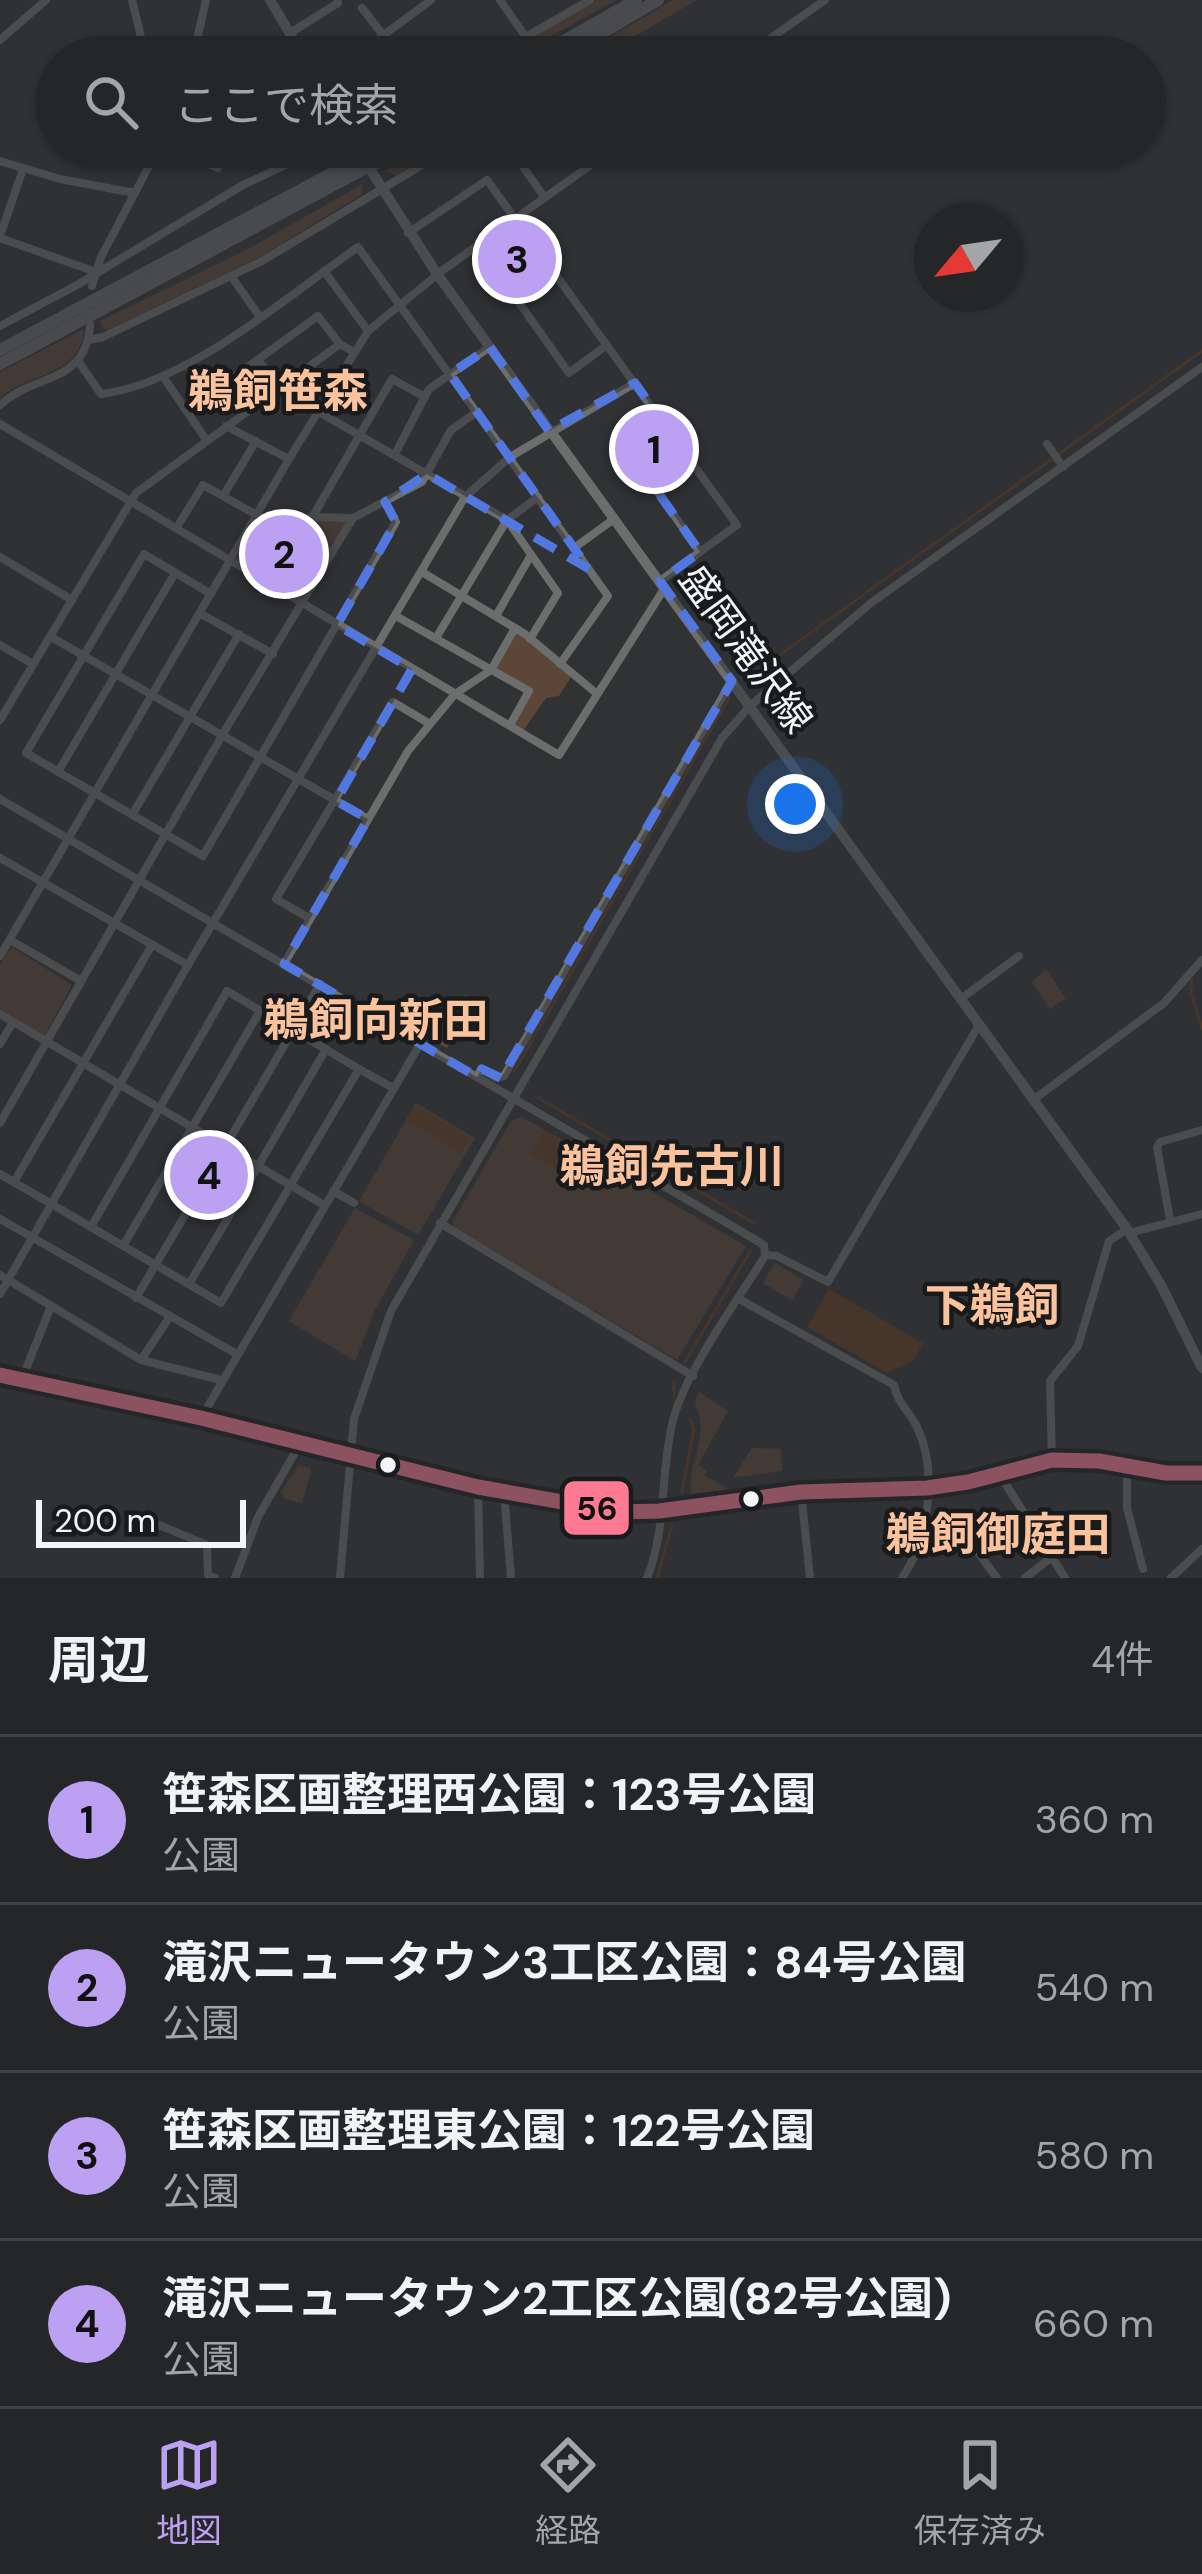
<!DOCTYPE html>
<html lang="ja">
<meta charset="utf-8">
<style>
body{margin:0;font-family:"DM Sans","Noto Sans JP",sans-serif;background:#303233;color:#f1f3f6}
.compass{position:absolute;left:914px;top:204px;width:108px;height:108px;border-radius:50%;background:#242627;box-shadow:0 3px 9px #0004;rotate:241deg}
.scale{position:absolute;left:36px;bottom:30px;width:210px;box-sizing:border-box;padding-left:12px;border:6px solid #f3f5f6;border-top:0;font-size:33px;line-height:42px;white-space:nowrap;color:#f3f5f6;-webkit-text-stroke:9px #191a1b;paint-order:stroke}
.you{position:absolute;left:795px;top:804px;width:42px;height:42px;margin:-30px;border:9px solid #fff;border-radius:50%;background:#1a73e8;box-shadow:0 0 0 18px #1a73e833}
.badge{display:grid;place-items:center;width:78px;height:78px;border-radius:50%;background:#bca0f2;color:#111;font-size:39px;font-weight:700}
.pin{position:absolute;translate:-50% -50%;border:6px solid #fff;box-shadow:0 3px 12px #0006}
.list{margin:0;padding:0;list-style:none}
h2{display:flex;justify-content:space-between;align-items:center;height:156px;margin:0;padding:0 48px;font-size:51px}
h2 small{font-size:39px;font-weight:400;color:#a3a5a7}
.list li{display:grid;grid-template-columns:78px 1fr auto;gap:36px;align-items:center;box-sizing:border-box;height:168px;padding:0 48px;border-top:3px solid #414344}
.list b{display:block;font-size:45px;white-space:nowrap}
.list p{margin:0;font-size:39px;white-space:nowrap;color:#a3a5a7}
.list em{font-size:39px;font-style:normal;color:#a3a5a7}
.icon{flex:none;width:66px;height:66px;fill:none;stroke:currentColor;stroke-width:2;stroke-linecap:round;stroke-linejoin:round}
.map{position:relative;flex:none;width:1202px;height:1578px;overflow:hidden}
.search{position:absolute;background:#242627;box-shadow:0 3px 9px #0004;left:36px;right:36px;top:36px;height:132px;display:flex;align-items:center;gap:30px;box-sizing:border-box;padding:0 42px;border-radius:66px;color:#a3a5a7;font-size:45px}
.sheet{height:828px;background:#242627}
nav{display:flex;justify-content:space-around;align-items:center;box-sizing:border-box;height:168px;border-top:3px solid #414344;background:#242627;font-size:33px;color:#a3a5a7}
nav a{display:grid;justify-items:center;gap:6px}
nav .on{color:#bca0f2}
.map>svg:first-child{display:block}
</style>
<div class="map">
<svg width="1202" height="1578" viewBox="0 0 1202 1578">
<rect width="100%" height="100%" fill="#303234"/>
<!-- green -->
<g fill="#5c4637">
<path d="M597 0H616L535 45V36Z"/>
<path d="M673 0H697L599 57H576Z"/>
<path d="M422 147H442L397 175 384 171Z"/>
<path d="M363 184 361 195 260 257 108 330 102 327 100 321 248 249Z"/>
<path d="M513 223 550 275 521 295 484 244Z"/>
<path d="M84 329C81 377 28 372 0 398V372Z"/>
<path d="M658 421 679 453 650 476 628 446Z"/>
<path d="M312 520H348L299 599 235 560 258 522 272 527Z"/>
<path d="M515 630 571 677 559 696 546 698 523 731 513 724 530 690 493 669Z"/>
<path d="M12 947 72 985 44 1037 0 1009V964Z"/>
<path d="M1046 970 1066 998 1050 1009 1032 982Z"/>
<path d="M465 995 473 999 447 1048 433 1041 454 1004 459 1006Z"/>
<path d="M416 1103 475 1138 418 1235 359 1201Z"/>
<path d="M522 1117 746 1246 677 1360 454 1227 453 1221 511 1121Z"/>
<path d="M192 1136 250 1170 225 1213 167 1179Z"/>
<path d="M355 1208 414 1240 376 1308 355 1361 289 1321Z"/>
<path d="M775 1263 804 1280 792 1300 763 1283Z"/>
<path d="M699 1392 728 1411 698 1465 707 1471 705 1476 731 1490 691 1494C688 1455 711 1444 695 1402Z"/>
<path d="M752 1448 781 1449 782 1471 733 1478Z"/>
<path d="M298 1466 310 1467 311 1471 302 1503 285 1499 281 1492Z"/>
</g>
<!-- water -->
<g fill="#5f3a1f">
<path d="M416 1106 470 1138 461 1153 407 1121Z"/>
<path d="M544 1131 604 1167 591 1189 531 1154Z"/>
<path d="M829 1289 923 1343 913 1361 887 1373 807 1327Z"/>
</g>
<g fill="none" stroke-linecap="round" stroke-linejoin="round">
<!-- stream -->
<g stroke="#5f3a1f" stroke-width="3">
<path d="M745 680 1202 351"/>
<path d="M1191 978V993L1202 1028"/>
<path d="M514 1072 729 698"/>
<path d="M538 1098 754 1223"/>
<path d="M685 1362 751 1250"/>
<path d="M674 1381V1397"/>
<path d="M682 1491 694 1429 690 1420"/>
<path d="M657 1578 672 1526"/>
</g>
<!-- minor -->
<g stroke="#6c6d6d" stroke-width="8">
<path d="M132 0 141 37 151 57"/>
<path d="M500 0 534 49"/>
<path d="M362 8 383 35"/>
<path d="M290 33 338 3 337 0"/>
<path d="M0 40 46 0"/>
<path d="M193 57 206 0"/>
<path d="M354 57 431 0"/>
<path d="M491 57 590 0"/>
<path d="M744 57 825 0"/>
<path d="M172 147 218 168"/>
<path d="M509 147 545 198"/>
<path d="M0 161 60 179 135 193"/>
<path d="M408 233 487 180 737 525 660 581"/>
<path d="M0 236 23 169"/>
<path d="M0 238 96 272"/>
<path d="M478 245 569 373 607 345"/>
<path d="M324 271 368 331"/>
<path d="M231 276 260 317"/>
<path d="M92 286 101 257 159 147"/>
<path d="M0 326 77 285 243 185 324 147"/>
<path d="M89 340 103 337 262 261 452 147"/>
<path d="M258 360 284 392 507 520 558 593 530 639"/>
<path d="M78 361 101 394C188 384 286 297 358 247L608 596 560 664"/>
<path d="M164 378 207 441"/>
<path d="M0 405C34 373 86 385 90 325"/>
<path d="M187 411 318 316 339 343"/>
<path d="M659 417 623 443 700 552"/>
<path d="M0 424 559 755 664 589"/>
<path d="M226 426 289 459"/>
<path d="M1047 444 1063 467"/>
<path d="M395 454 429 389 490 347"/>
<path d="M223 496 256 441"/>
<path d="M313 516 392 379 425 397"/>
<path d="M177 527 203 485 273 524 312 517 353 518 422 482 451 430 477 412"/>
<path d="M574 548 614 519"/>
<path d="M0 557 72 600"/>
<path d="M422 572 525 634 596 693"/>
<path d="M211 594 144 554 26 753 203 856 396 522 385 502"/>
<path d="M201 614 273 654"/>
<path d="M396 616 529 691 510 725"/>
<path d="M496 616 531 555"/>
<path d="M51 637 368 819"/>
<path d="M436 638 507 520 538 497"/>
<path d="M0 645 33 664"/>
<path d="M0 720 136 493 340 344 354 352"/>
<path d="M58 772 175 573"/>
<path d="M0 799 722 1220 764 1245 765 1256"/>
<path d="M132 815 239 634"/>
<path d="M0 858 188 965"/>
<path d="M309 918 276 899 393 702 430 724"/>
<path d="M10 940 81 981"/>
<path d="M0 956 289 459 368 331 443 270 616 147"/>
<path d="M284 964 408 751 455 694 491 670 515 628"/>
<path d="M962 998 1019 956"/>
<path d="M0 1014 324 1205"/>
<path d="M0 1044 13 1022"/>
<path d="M359 1069 393 1088"/>
<path d="M477 1077 481 1069 497 1078 504 1076 731 682"/>
<path d="M1033 1100 1164 1003 1202 960"/>
<path d="M0 1123 227 727 353 518"/>
<path d="M225 1147 320 984"/>
<path d="M0 1174 221 1303 359 1069 227 991 91 1227"/>
<path d="M14 1182 152 945"/>
<path d="M333 1191 354 1203"/>
<path d="M0 1219 235 1353"/>
<path d="M1170 1220 1157 1147 1160 1142 1202 1130"/>
<path d="M440 1223 693 1376"/>
<path d="M1129 1233 1202 1214"/>
<path d="M123 1246 260 1011"/>
<path d="M766 1255 777 1256 828 1282 979 1025"/>
<path d="M0 1275 141 1360 221 1380"/>
<path d="M189 1284 228 1218"/>
<path d="M0 1294 188 965 465 497 510 457 635 383"/>
<path d="M136 1298 195 1198 228 1218 326 1049"/>
<path d="M739 1299 894 1385C897 1403 910 1412 917 1427 938 1471 929 1539 902 1578"/>
<path d="M141 1360 169 1318"/>
<path d="M22 1379 51 1306"/>
<path d="M201 1418 420 1044"/>
<path d="M1052 1460 1050 1381 1078 1346 1109 1241 1127 1229"/>
<path d="M1127 1466V1508L1143 1569"/>
<path d="M1000 1475 1065 1578"/>
<path d="M478 1487 480 1578"/>
<path d="M504 1492 511 1578"/>
<path d="M801 1492 810 1578"/>
<path d="M152 1522 207 1545 208 1575 215 1578"/>
<path d="M923 1526 952 1517 997 1578"/>
<path d="M235 1578 258 1517 301 1442"/>
<path d="M340 1578 354 1419 391 1311 722 738 750 706 871 603 1202 367"/>
<path d="M647 1578C667 1529 660 1472 673 1420 686 1371 737 1301 765 1256"/>
<path d="M1025 1578 1052 1557"/>
<path d="M1171 1578 1202 1549"/>
</g>
<!-- major -->
<g stroke="#6c6e6e" stroke-width="10">
<path d="M270 0 304 57"/>
<path d="M356 147 437 274 1127 1229 1161 1285 1202 1368"/>
<path d="M0 1375 201 1418 478 1487 619 1512 659 1511 801 1492 927 1488 968 1482 1052 1460 1099 1461 1166 1473H1202"/>
</g>
<!-- highway -->
<g stroke="#67696b" stroke-width="12">
<path d="M536 57 636 0"/>
<path d="M561 57 658 0"/>
<path d="M376 163 403 147"/>
<path d="M0 350 351 163"/>
<path d="M0 364 356 173"/>
</g>
<!-- highway-bridge -->
<g stroke="#67696b" stroke-width="12">
<path d="M351 163 371 152"/>
<path d="M356 173 376 163"/>
</g>
<defs>
<path id="bus-1" d="M0 1375 201 1418 478 1487 619 1512 659 1511 801 1492 927 1488 968 1482 1052 1460 1099 1461 1166 1473H1202"/>
</defs>
<!-- bus-1 casing -->
<use href="#bus-1" stroke="#191a1b" stroke-width="24"/>
<!-- bus-1 -->
<use href="#bus-1" stroke="#fe7a93" stroke-width="15"/>
</g>
<!-- marked area -->
<path d="M0 0H1202V1578H0ZM490 347 549 431 635 383 659 417 623 443 700 552 660 581 732 681 501 1078 482 1069 477 1077 284 964 368 819 336 801 412 669 337 625 396 522 385 502 427 474 589 569 450 374Z" fill="#303234" fill-opacity=".55" fill-rule="evenodd"/>
<path fill="none" stroke="#5278e0" stroke-width="9" stroke-dasharray="24 15" stroke-linejoin="round" d="M490 347 549 431 635 383 659 417 623 443 700 552 660 581 732 681 501 1078 482 1069 477 1077 284 964 368 819 336 801 412 669 337 625 396 522 385 502 427 474 589 569 450 374Z"/>
<!-- markers -->
<g fill="#f3f5f6" stroke="#191a1b" stroke-width="4.5">
<circle cx="388" cy="1465" r="10"/>
<circle cx="751" cy="1499" r="10"/>
</g>
<g text-anchor="middle" dominant-baseline="central" stroke-width="9" stroke-linejoin="round" paint-order="stroke">
<!-- street labels -->
<g font-size="39" fill="#f3f5f6" stroke="#191a1b">
<text transform="translate(746 649) rotate(54)">盛岡滝沢線</text>
</g>
<!-- quarter labels -->
<g font-size="45" font-weight="bold" fill="#fac39e" stroke="#191a1b">
<text x="278" y="391">鵜飼笹森</text>
<text x="376" y="1020">鵜飼向新田</text>
<text x="672" y="1166">鵜飼先古川</text>
<text x="992" y="1305">下鵜飼</text>
<text x="998" y="1534">鵜飼御庭田</text>
</g>
</g>
<rect stroke="#191a1b" stroke-width="4.5" x="562" y="1479" width="69" height="58" rx="12" fill="#fe7a93"/>
<g font-size="33" text-anchor="middle" font-weight="bold" fill="#111">
<text x="597" y="1520">56</text>
</g>
</svg>
<svg class="compass" viewBox="-18 -18 36 36"><path d="M0-13l5 13h-10z" fill="#e53935"/><path d="M0 13l5-13h-10z" fill="#a3a5a7"/></svg>
<div class="scale">200 m</div>
<div class="you"></div>
<div class="pin badge" style="left:654px;top:449px">1</div>
<div class="pin badge" style="left:284px;top:554px">2</div>
<div class="pin badge" style="left:517px;top:259px">3</div>
<div class="pin badge" style="left:209px;top:1175px">4</div>
<div class="search"><svg class="icon" aria-label="search" viewBox="0 0 24 24"><circle cx="10" cy="10" r="6"/><path d="M15 15l6 6"/></svg>ここで検索</div>
</div>
<section class="sheet">
<h2>周辺<small>4件</small></h2>
<ul class="list">
<li><span class="badge">1</span><div><b>笹森区画整理西公園：123号公園</b><p>公園</p></div><em>360 m</em></li>
<li><span class="badge">2</span><div><b>滝沢ニュータウン3工区公園：84号公園</b><p>公園</p></div><em>540 m</em></li>
<li><span class="badge">3</span><div><b>笹森区画整理東公園：122号公園</b><p>公園</p></div><em>580 m</em></li>
<li><span class="badge">4</span><div><b>滝沢ニュータウン2工区公園(82号公園)</b><p>公園</p></div><em>660 m</em></li>
</ul>
</section>
<nav>
<a class="on"><svg class="icon" aria-label="map" viewBox="0 0 24 24"><path d="M3 6l6-2 6 2 6-2v14l-6 2-6-2-6 2zM9 4v14M15 6v14"/></svg>地図</a>
<a><svg class="icon" aria-label="directions" viewBox="0 0 24 24"><path d="M12 3l9 9-9 9-9-9zM9 14v-3h6M13 9l2 2-2 2"/></svg>経路</a>
<a><svg class="icon" aria-label="saved" viewBox="0 0 24 24"><path d="M7 4h10v16l-5-4-5 4z"/></svg>保存済み</a>
</nav>
